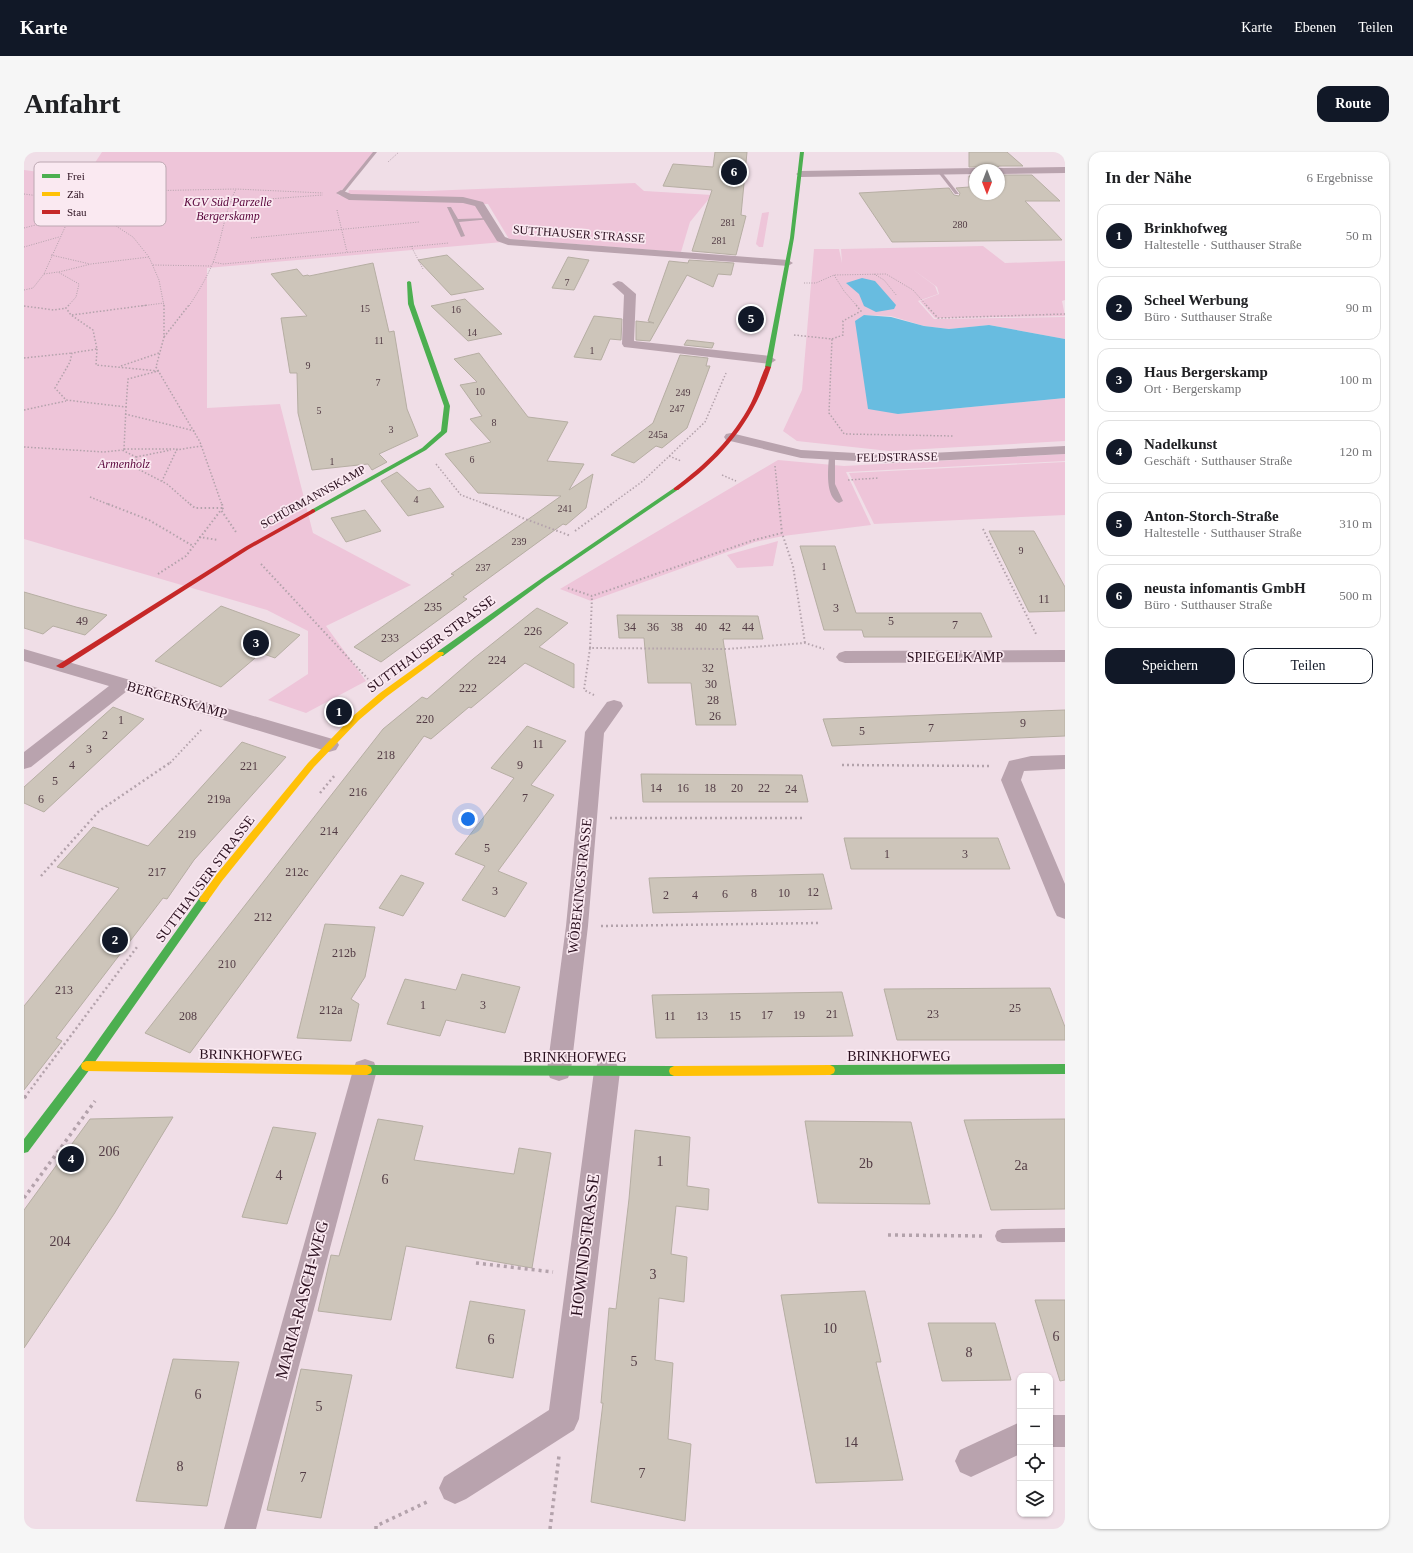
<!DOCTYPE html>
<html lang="de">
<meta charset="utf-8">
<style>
body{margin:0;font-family:Georgia,serif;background:#f6f6f6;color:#202124}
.controls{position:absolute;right:12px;bottom:12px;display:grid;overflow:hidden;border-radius:8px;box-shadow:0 1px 3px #0004}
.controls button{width:36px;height:36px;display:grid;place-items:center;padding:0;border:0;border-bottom:1px solid #e0e0e0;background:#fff;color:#202124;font:20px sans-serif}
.compass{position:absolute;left:945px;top:12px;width:36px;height:36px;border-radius:50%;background:#fff;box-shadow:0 1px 3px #0004;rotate:180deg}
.you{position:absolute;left:444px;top:667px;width:14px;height:14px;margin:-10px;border:3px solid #fff;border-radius:50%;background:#1a73e8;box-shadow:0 0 0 6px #1a73e833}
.badge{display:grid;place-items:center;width:26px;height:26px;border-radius:50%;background:#111827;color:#fff;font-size:13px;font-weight:700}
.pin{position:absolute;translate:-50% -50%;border:2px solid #fff;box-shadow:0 1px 4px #0006}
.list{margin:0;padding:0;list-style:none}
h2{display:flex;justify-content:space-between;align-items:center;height:52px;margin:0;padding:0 16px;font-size:17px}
h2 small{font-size:13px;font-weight:400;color:#757577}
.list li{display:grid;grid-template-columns:26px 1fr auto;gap:12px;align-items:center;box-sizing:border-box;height:64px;margin:0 8px 8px;padding:0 8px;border:1px solid #e0e0e0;border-radius:12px}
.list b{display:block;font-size:15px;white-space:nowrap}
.list p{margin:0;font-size:13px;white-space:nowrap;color:#757577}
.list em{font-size:13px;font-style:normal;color:#757577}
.actions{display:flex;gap:8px;padding:12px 16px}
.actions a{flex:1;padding:9px 0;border:1px solid #111827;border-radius:12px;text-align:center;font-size:14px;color:#111827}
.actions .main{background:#111827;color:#fff}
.icon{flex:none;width:22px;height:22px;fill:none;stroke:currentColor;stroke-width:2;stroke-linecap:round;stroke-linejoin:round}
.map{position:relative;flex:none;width:1041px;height:1377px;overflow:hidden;border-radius:12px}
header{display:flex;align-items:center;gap:24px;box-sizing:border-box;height:56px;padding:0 20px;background:#111827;color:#fff}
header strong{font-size:19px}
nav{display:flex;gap:22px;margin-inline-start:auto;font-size:14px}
.intro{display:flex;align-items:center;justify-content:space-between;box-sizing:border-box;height:96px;padding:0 24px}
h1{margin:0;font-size:28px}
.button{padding:10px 18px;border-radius:12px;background:#111827;color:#fff;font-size:14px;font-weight:700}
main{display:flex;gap:24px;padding:0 24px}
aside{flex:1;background:#fff;border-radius:12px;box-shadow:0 1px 3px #0004}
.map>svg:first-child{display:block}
</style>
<header>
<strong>Karte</strong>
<nav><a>Karte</a><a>Ebenen</a><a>Teilen</a></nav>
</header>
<div class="intro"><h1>Anfahrt</h1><a class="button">Route</a></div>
<main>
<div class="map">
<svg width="1041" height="1377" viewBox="0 0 1041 1377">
<rect width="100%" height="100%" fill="#f0dee7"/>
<!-- green -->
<g fill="#eec5d9">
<path d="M78 0H351L314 43 323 45 325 38 403 39 611 31 620 39 688 43 666 70 657 100 485 87 464 52H454L479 90 183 116V111V256L256 252 289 381 387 433 302 474 342 529 282 561 244 548 284 522V479L243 458 0 387V18L61 26Z"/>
<path d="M745 60 739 95H735L732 92 738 61Z"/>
<path d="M959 94 981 111 1041 109V148L1038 149 1041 164 911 166 896 149 915 142 913 135 887 116 911 134 914 142 894 149 910 167 1041 165V187L965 173 925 177 900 174 867 164 840 163 874 262 1041 246V289L865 299 773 289 759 279 778 238 790 97H815L818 111 817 97Z"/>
<path d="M1041 302V309L822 320 847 373 759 384 731 390 567 449 536 437 754 308 820 314Z"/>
<path d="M1041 310V363L850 372 825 321Z"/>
<path d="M754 389 749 414 713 416 703 403Z"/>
</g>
<!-- water -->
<g fill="#68bce0">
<path d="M838 126 851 129 872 153 870 157 852 160 840 154 835 142 822 131Z"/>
<path d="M840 163 867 165 900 174 925 177 965 173 1041 187V246L874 262 844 257 831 169Z"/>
</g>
<!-- building -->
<g fill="#cdc5ba" stroke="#b6aea3">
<path d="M691 0H723L717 63 722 64 712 103 668 99 688 38 639 34 649 12 689 15Z"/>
<path d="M945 0H983L999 14H975L970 18H956L952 15H945Z"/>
<path d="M975 23H1008L1036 49H1001L1038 88 868 90 835 41 925 36 930 43 935 44 936 41 932 36 945 35V24H951V42H975Z"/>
<path d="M423 103 460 137 427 143 394 108Z"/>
<path d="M544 105 565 108 550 138 528 136Z"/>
<path d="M665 108 710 111 707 123 694 122 689 135 663 123 626 189 612 188V169L630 171 624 169 645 109 664 111Z"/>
<path d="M349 111 365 180 370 179 383 257 394 284 355 302 363 310 348 318 344 312 288 318 274 261 273 221H266L257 166 283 164 247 122 273 117 279 124 284 123 285 124Z"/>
<path d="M441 147 478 182 444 189 407 154Z"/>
<path d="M570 164 598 167 597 188 586 187 577 208 550 205Z"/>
<path d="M663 188 690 191 688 196 660 193Z"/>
<path d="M455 201 504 265 544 270 523 309 560 312 545 338 569 322 562 356 542 373 539 372 439 445 443 447 357 510 330 495 430 423 427 422 537 344 454 341 421 302 467 290 446 267 458 264 436 233 453 230 430 207Z"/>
<path d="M656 203 684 206 682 214H686L663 276 638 296 632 294 610 311 587 303 629 271Z"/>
<path d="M373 320 394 339 406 336 420 355 384 364 357 329Z"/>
<path d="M341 358 357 379 322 390 307 366Z"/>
<path d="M965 379H1010L1041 435V459L1005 460Z"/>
<path d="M776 394H811L832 461H957L968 485H840L838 478H800Z"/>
<path d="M0 440 52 455 83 463 61 483 29 474 19 482 0 476Z"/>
<path d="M197 454 276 483 251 506 237 501 197 535 131 509Z"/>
<path d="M513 456 544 471 515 495 550 512V536L501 511 447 556 445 555 407 587 400 584 166 901 121 881 359 577 398 545 403 547 449 507Z"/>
<path d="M593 463 734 464 739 487H699L712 573H672L667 531H624L620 486H595Z"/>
<path d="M89 555 120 567 20 660 0 651V635Z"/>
<path d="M1041 558V584L808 594 799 567Z"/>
<path d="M503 574 542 589 507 633 530 643 474 719 503 731 481 765 438 748 461 714 431 702 490 626 467 616Z"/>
<path d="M218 590 262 605 170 708 143 747 139 746 32 886 38 889 0 938V854L95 736 33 715 69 675 124 694Z"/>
<path d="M617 622 778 623 784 650H619Z"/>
<path d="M820 686H974L986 717H827Z"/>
<path d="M799 722 808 757 629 761 625 726Z"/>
<path d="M377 723 400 731 379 764 355 756Z"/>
<path d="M301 772 351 775 341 825 327 847 335 852 327 889 273 886Z"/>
<path d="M438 822 496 835 481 881 422 868 416 884 363 872 381 827 432 838Z"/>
<path d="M1026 836 1041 875V888H873L860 837Z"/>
<path d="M818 840 829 884 632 886 628 843Z"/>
<path d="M149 965 90 1062 0 1196V1058L66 967Z"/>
<path d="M354 967 399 974 390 1008 490 1022 495 996 527 1001 508 1116 382 1094 367 1168 294 1159 307 1103 315 1104Z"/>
<path d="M1041 967V1057L967 1058 940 968Z"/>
<path d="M781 969 887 970 906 1052 794 1051Z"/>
<path d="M249 975 292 981 263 1072 218 1065Z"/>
<path d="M611 978 666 985 663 1034 685 1037 684 1058 652 1054 647 1102 663 1105 660 1150 635 1146 631 1208 649 1211 644 1287 667 1292 661 1369 567 1350 579 1251H577L585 1156 592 1157 605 1047Z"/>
<path d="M841 1139 857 1210H852L879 1328 792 1331 757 1143Z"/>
<path d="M1011 1148H1041V1228L1036 1229Z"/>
<path d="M446 1149 501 1158 489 1226 432 1216Z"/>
<path d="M904 1171H971L987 1228 918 1229Z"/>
<path d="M149 1207 215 1210 183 1354 112 1349Z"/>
<path d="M277 1217 328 1223 297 1366 243 1358Z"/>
</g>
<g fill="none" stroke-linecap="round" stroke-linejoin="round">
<!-- path-far4 -->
<g stroke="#b3a2ab" stroke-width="1" stroke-dasharray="1 1.5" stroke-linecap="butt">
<path d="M364 10 375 0"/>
<path d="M0 42 45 48 81 62 92 74 109 85 125 105 135 128 140 154"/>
<path d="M204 50 299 43"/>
<path d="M313 58 323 100"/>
<path d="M0 76 46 64 87 46 115 39 212 37 299 41"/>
<path d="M227 86 395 70"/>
<path d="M387 94 399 117"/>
<path d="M0 95 35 85"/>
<path d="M27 103 66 112"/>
<path d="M189 110 199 112 425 91"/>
<path d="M129 113 187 114"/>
<path d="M35 120 67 112 125 105"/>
<path d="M20 122 34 120 55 132 52 145 44 154"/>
<path d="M850 122 860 128 873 144"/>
<path d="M810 123 820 139 833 154"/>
<path d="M780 131H792L810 123 862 122 889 138 903 154"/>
<path d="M0 138 9 136 20 122 46 64"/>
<path d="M117 154 140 151"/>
<path d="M165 154C176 137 187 119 193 99 199 78 202 57 212 37"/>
</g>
<!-- path-far3 -->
<g stroke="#b3a2ab" stroke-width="1.5" stroke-dasharray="1.5 2" stroke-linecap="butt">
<path d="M45 153 42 156 47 163 69 178 73 197 48 201 46 210 31 236 42 248 102 255 100 297 98 298 112 305 114 317 143 332 167 353"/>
<path d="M140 153V185L132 215 176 290 198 353"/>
<path d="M902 153 914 166 1041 162"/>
<path d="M0 154 30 158 42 156"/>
<path d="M48 163 124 153"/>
<path d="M770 183 808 187 805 261 821 283"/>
<path d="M140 185 165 153"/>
<path d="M808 187 819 183V169L837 159 832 153"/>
<path d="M73 197 72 213 134 219 104 227 102 255"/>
<path d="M0 206 48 201"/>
<path d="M97 214 135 201"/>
<path d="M0 258 42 249"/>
<path d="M101 262 171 279"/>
<path d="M822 282 929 284"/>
<path d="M0 295 80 300 98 298"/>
<path d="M100 297H153L138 329"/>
<path d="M152 298 177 294"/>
<path d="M645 304 657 309"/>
<path d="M112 305 147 298"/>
<path d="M412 312 437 343 464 353"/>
<path d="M751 314 755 353"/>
<path d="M698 323 712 329"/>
<path d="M824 328 855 326"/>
<path d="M66 345 86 353"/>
<path d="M586 353 619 329 681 270 702 221"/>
</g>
<!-- path-far2 -->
<g stroke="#b3a2ab" stroke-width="2" stroke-dasharray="1.5 2.5" stroke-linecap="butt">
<path d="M84 352 125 368 169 394"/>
<path d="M166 352 171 356H199"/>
<path d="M198 352 199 356 197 358 212 380"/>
<path d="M461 352 547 384"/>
<path d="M755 352 758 381 769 414 781 491"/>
<path d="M959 377 1013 484"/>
<path d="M551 379 588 352"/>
<path d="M175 385 194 388"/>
<path d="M237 412 344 527"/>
<path d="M134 422 162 404 197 358"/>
<path d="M544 436 568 444 730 388 758 381"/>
<path d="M566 496 568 444"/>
<path d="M570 543 560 538 566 496 703 497 781 491 800 497"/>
<path d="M146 611 178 577"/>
</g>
<!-- path-far1 -->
<g stroke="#b3a2ab" stroke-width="2.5" stroke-dasharray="2 3" stroke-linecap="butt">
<path d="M818 613 967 614"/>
<path d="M296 641 311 623"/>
<path d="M586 666H778"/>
<path d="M17 724 75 659 147 610"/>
<path d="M577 774 795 771"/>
<path d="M1 945 113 795"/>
</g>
<!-- path -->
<g stroke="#b3a2ab" stroke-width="3.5" stroke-dasharray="3 4" stroke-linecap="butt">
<path d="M0 946 2 944"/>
<path d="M0 1046 71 949"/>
<path d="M864 1083 959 1084"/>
<path d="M452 1111 529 1120"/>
<path d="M352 1377V1374L405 1349"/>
<path d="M526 1377 535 1304"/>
</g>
<!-- lane -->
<g fill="#b9a3ae" fill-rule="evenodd">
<path d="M349 0H353L319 42H315Z"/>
<path d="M913 19H917L935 42H931Z"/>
<path d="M423 55H427L434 67 465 66 467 67 435 70 441 84 437 85Z"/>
<path d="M808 303 811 305V332L819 349 815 351C801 345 804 317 805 305Z"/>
<path d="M1041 1076V1090L978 1091 973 1089 971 1084 973 1079 978 1077Z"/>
</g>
<!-- street -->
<g fill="#b9a3ae" fill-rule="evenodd">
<path d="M1041 15V21L975 22V18H971L975 16Z"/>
<path d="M951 16 955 18H951V22L777 25 772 22 777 19Z"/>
<path d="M317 38 327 42 439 45 459 50 481 85 486 87 764 108 769 111 764 114 484 93 473 89 451 54 439 51 325 48 312 41Z"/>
<path d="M594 129 598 130 612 142 610 189 746 204 752 208 746 212 600 195 598 192 600 143 588 132Z"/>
<path d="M707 281 777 298 868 303 1041 294V302L868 311 777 306 702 288 700 285 702 282Z"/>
<path d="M0 497 312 588 315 593 312 598 305 600 103 539 7 615 0 617V600L85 534 0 509Z"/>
<path d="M1041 498V510L821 511 815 509 812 505 815 501 821 499Z"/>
<path d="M590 548 597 550 599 554 580 581 564 774 547 918 544 926 535 929 526 926 523 918 542 774 561 580 583 550Z"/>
<path d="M1041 603V617L1000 619 997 628 1041 732V767L1033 764 1030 758 977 628 985 609 1007 604Z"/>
<path d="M341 907 350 910 353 918 232 1377H200L329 918 332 910Z"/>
<path d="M583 908 592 911 596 919 555 1267 550 1278 442 1347 431 1352 420 1347 415 1336 420 1325 525 1258 570 919 574 911Z"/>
<rect x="1026" y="1263" width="15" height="32"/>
<path d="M996 1270V1302L947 1325 936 1320 931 1309 936 1298Z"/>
</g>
<!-- fast -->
<g fill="#4caf50" fill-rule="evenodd">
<path d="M776 0H780L770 86 747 215 744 217 741 215 766 86Z"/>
<path d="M385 129 387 130 390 152 426 254 423 280 402 298 291 360H287V358L398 296 417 279 420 254 384 152 383 130Z"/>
<path d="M650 336 655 337 522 428 419 504H413V500L518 426Z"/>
<path d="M180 743 183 744 185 747 183 750 66 917 4 1000 0 1001V987L58 911 177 744Z"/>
<path d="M1041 912V922L806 923 802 921 801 918 802 915 806 913Z"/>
<path d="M343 913 650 914 654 916 655 919 654 922 650 924 343 923 339 921 338 918 339 915Z"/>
</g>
<!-- slow -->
<g fill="#ffc107" fill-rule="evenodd">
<path d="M413 500H419L420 502 362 545 335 568 290 615 198 729 183 750H177L175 747 177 744 192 723 284 611 329 564 356 541Z"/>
<path d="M62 909 343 913 347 915 348 918 347 921 343 923 62 919 58 917 57 914 58 911Z"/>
<path d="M806 913 810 915 811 918 810 921 806 923 650 924 646 922 645 919 646 916 650 914Z"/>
</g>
<!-- jam -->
<g fill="#c62828" fill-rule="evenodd">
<path d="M742 214 747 215C729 269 699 305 654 338H650V336C681 313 709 286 727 251 733 239 736 226 742 214Z"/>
<path d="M289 357 291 358V360L225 397 39 516H36L32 514 221 395Z"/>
</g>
</g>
<g text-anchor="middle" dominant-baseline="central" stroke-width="3.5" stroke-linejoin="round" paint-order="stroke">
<!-- far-number labels -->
<g font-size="10" fill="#533c45">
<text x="704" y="70">281</text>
<text x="936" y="72">280</text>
<text x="695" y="88">281</text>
<text x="543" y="130">7</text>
<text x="341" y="156">15</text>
<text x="432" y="157">16</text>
<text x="448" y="180">14</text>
<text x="355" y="188">11</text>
<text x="568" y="198">1</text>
<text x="284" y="213">9</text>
<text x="354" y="230">7</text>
<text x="456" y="239">10</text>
<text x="659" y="240">249</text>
<text x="653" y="256">247</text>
<text x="295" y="258">5</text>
<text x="470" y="270">8</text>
<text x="367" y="277">3</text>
<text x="634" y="282">245a</text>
<text x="448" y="307">6</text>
<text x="308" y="309">1</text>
<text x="392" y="347">4</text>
<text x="541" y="356">241</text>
<text x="495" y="389">239</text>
<text x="997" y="398">9</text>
<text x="800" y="414">1</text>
<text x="459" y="415">237</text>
</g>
<!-- far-park labels -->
<g font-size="12" font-style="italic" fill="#59053b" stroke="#fae9f1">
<text x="204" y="50">KGV Süd Parzelle<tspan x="204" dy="14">Bergerskamp</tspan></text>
<text x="100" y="312">Armenholz</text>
</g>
<!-- far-street labels -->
<g font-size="12" fill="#2a0f1e" stroke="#fae9f1">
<text transform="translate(555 82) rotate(4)">SUTTHAUSER STRASSE</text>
<text transform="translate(873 305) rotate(-1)">FELDSTRASSE</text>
<text transform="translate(289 345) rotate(-29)">SCHÜRMANNSKAMP</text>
</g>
<!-- number labels -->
<g font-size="12" fill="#533c45">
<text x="1020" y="447">11</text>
<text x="409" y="455">235</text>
<text x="812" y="456">3</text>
<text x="58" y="469">49</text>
<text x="867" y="469">5</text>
<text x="931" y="473">7</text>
<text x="606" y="475">34</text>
<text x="629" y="475">36</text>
<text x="653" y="475">38</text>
<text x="677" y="475">40</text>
<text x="701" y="475">42</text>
<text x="724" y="475">44</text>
<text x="509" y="479">226</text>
<text x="366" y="486">233</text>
<text x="473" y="508">224</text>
<text x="684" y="516">32</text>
<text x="687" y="532">30</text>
<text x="444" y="536">222</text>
<text x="689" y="548">28</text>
<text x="691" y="564">26</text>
<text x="401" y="567">220</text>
<text x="97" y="568">1</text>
<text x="999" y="571">9</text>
<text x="907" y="576">7</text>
<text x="838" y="579">5</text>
<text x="81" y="583">2</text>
<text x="514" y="592">11</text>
<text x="65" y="597">3</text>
<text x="362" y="603">218</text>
<text x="48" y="613">4</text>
<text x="496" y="613">9</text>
<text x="225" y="614">221</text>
<text x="31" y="629">5</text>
<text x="632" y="636">14</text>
<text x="659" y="636">16</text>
<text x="686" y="636">18</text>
<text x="713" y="636">20</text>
<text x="740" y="636">22</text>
<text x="767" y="637">24</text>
<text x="334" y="640">216</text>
<text x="501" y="646">7</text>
<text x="17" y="647">6</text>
<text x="195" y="647">219a</text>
<text x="305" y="679">214</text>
<text x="163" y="682">219</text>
<text x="463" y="696">5</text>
<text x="863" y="702">1</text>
<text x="941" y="702">3</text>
<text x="133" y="720">217</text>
<text x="273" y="720">212c</text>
<text x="471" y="739">3</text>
<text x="789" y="740">12</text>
<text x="730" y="741">8</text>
<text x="760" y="741">10</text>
<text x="701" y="742">6</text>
<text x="642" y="743">2</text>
<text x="671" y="743">4</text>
<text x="239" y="765">212</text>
<text x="320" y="801">212b</text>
<text x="203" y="812">210</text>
<text x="40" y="838">213</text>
<text x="399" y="853">1</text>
<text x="459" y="853">3</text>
<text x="991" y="856">25</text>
<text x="307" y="858">212a</text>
<text x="808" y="862">21</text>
<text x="909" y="862">23</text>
<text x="743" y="863">17</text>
<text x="775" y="863">19</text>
<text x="164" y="864">208</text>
<text x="646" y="864">11</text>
<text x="678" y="864">13</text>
<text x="711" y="864">15</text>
</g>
<!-- street labels -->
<g font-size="14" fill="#2a0f1e" stroke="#fae9f1">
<text transform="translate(407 492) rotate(-36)">SUTTHAUSER STRASSE</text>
<text x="931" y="505">SPIEGELKAMP</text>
<text transform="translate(153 548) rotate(16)">BERGERSKAMP</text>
<text transform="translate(181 727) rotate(-53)">SUTTHAUSER STRASSE</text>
<text transform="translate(556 734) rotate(-84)">WÖBEKINGSTRASSE</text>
<text transform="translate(227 903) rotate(1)">BRINKHOFWEG</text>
<text x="875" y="904">BRINKHOFWEG</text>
<text x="551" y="905">BRINKHOFWEG</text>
</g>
<!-- near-number labels -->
<g font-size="14" fill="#533c45">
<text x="85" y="999">206</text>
<text x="636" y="1009">1</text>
<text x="842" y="1011">2b</text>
<text x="997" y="1013">2a</text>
<text x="255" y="1023">4</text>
<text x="361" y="1027">6</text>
<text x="36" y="1089">204</text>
<text x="629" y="1122">3</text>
<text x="806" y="1176">10</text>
<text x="1032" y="1184">6</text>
<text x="467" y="1187">6</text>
<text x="945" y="1200">8</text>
<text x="610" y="1209">5</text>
<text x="174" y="1242">6</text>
<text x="295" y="1254">5</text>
<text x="827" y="1290">14</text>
<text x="156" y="1314">8</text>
<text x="618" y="1321">7</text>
<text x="279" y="1325">7</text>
</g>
<!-- near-street labels -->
<g font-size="17" fill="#2a0f1e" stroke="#fae9f1">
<text transform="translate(561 1093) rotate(-83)">HOWINDSTRASSE</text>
<text transform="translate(278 1148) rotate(-75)">MARIA-RASCH-WEG</text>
</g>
</g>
<!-- legend -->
<rect x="10" y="10" width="132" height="64" rx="6" fill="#fae9f1" stroke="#bca8b2" stroke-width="1"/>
<rect x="18" y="22" width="18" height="4" fill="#4caf50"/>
<rect x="18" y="40" width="18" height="4" fill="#ffc107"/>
<rect x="18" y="58" width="18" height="4" fill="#c62828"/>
<g font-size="11" fill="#2a0f1e">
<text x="43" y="28">Frei</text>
<text x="43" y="46">Zäh</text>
<text x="43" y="64">Stau</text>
</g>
</svg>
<div class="controls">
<button>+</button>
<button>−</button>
<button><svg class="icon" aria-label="locate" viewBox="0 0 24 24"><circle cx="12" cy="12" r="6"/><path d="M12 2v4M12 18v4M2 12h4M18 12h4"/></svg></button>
<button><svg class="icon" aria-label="layers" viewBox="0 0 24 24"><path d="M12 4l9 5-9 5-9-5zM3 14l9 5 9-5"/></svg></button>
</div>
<svg class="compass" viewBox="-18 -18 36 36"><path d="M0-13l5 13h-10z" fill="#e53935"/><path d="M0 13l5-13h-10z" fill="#757577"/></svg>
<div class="you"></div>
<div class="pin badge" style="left:315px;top:560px">1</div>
<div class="pin badge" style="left:91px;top:788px">2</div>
<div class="pin badge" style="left:232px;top:491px">3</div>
<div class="pin badge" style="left:47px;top:1007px">4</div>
<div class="pin badge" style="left:727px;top:167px">5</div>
<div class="pin badge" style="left:710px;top:20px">6</div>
</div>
<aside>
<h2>In der Nähe<small>6 Ergebnisse</small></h2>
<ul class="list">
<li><span class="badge">1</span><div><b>Brinkhofweg</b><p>Haltestelle · Sutthauser Straße</p></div><em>50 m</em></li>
<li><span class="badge">2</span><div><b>Scheel Werbung</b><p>Büro · Sutthauser Straße</p></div><em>90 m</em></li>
<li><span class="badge">3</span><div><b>Haus Bergerskamp</b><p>Ort · Bergerskamp</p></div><em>100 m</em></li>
<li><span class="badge">4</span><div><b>Nadelkunst</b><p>Geschäft · Sutthauser Straße</p></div><em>120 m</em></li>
<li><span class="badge">5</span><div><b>Anton-Storch-Straße</b><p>Haltestelle · Sutthauser Straße</p></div><em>310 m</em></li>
<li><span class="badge">6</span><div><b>neusta infomantis GmbH</b><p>Büro · Sutthauser Straße</p></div><em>500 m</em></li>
</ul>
<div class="actions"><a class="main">Speichern</a><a>Teilen</a></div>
</aside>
</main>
